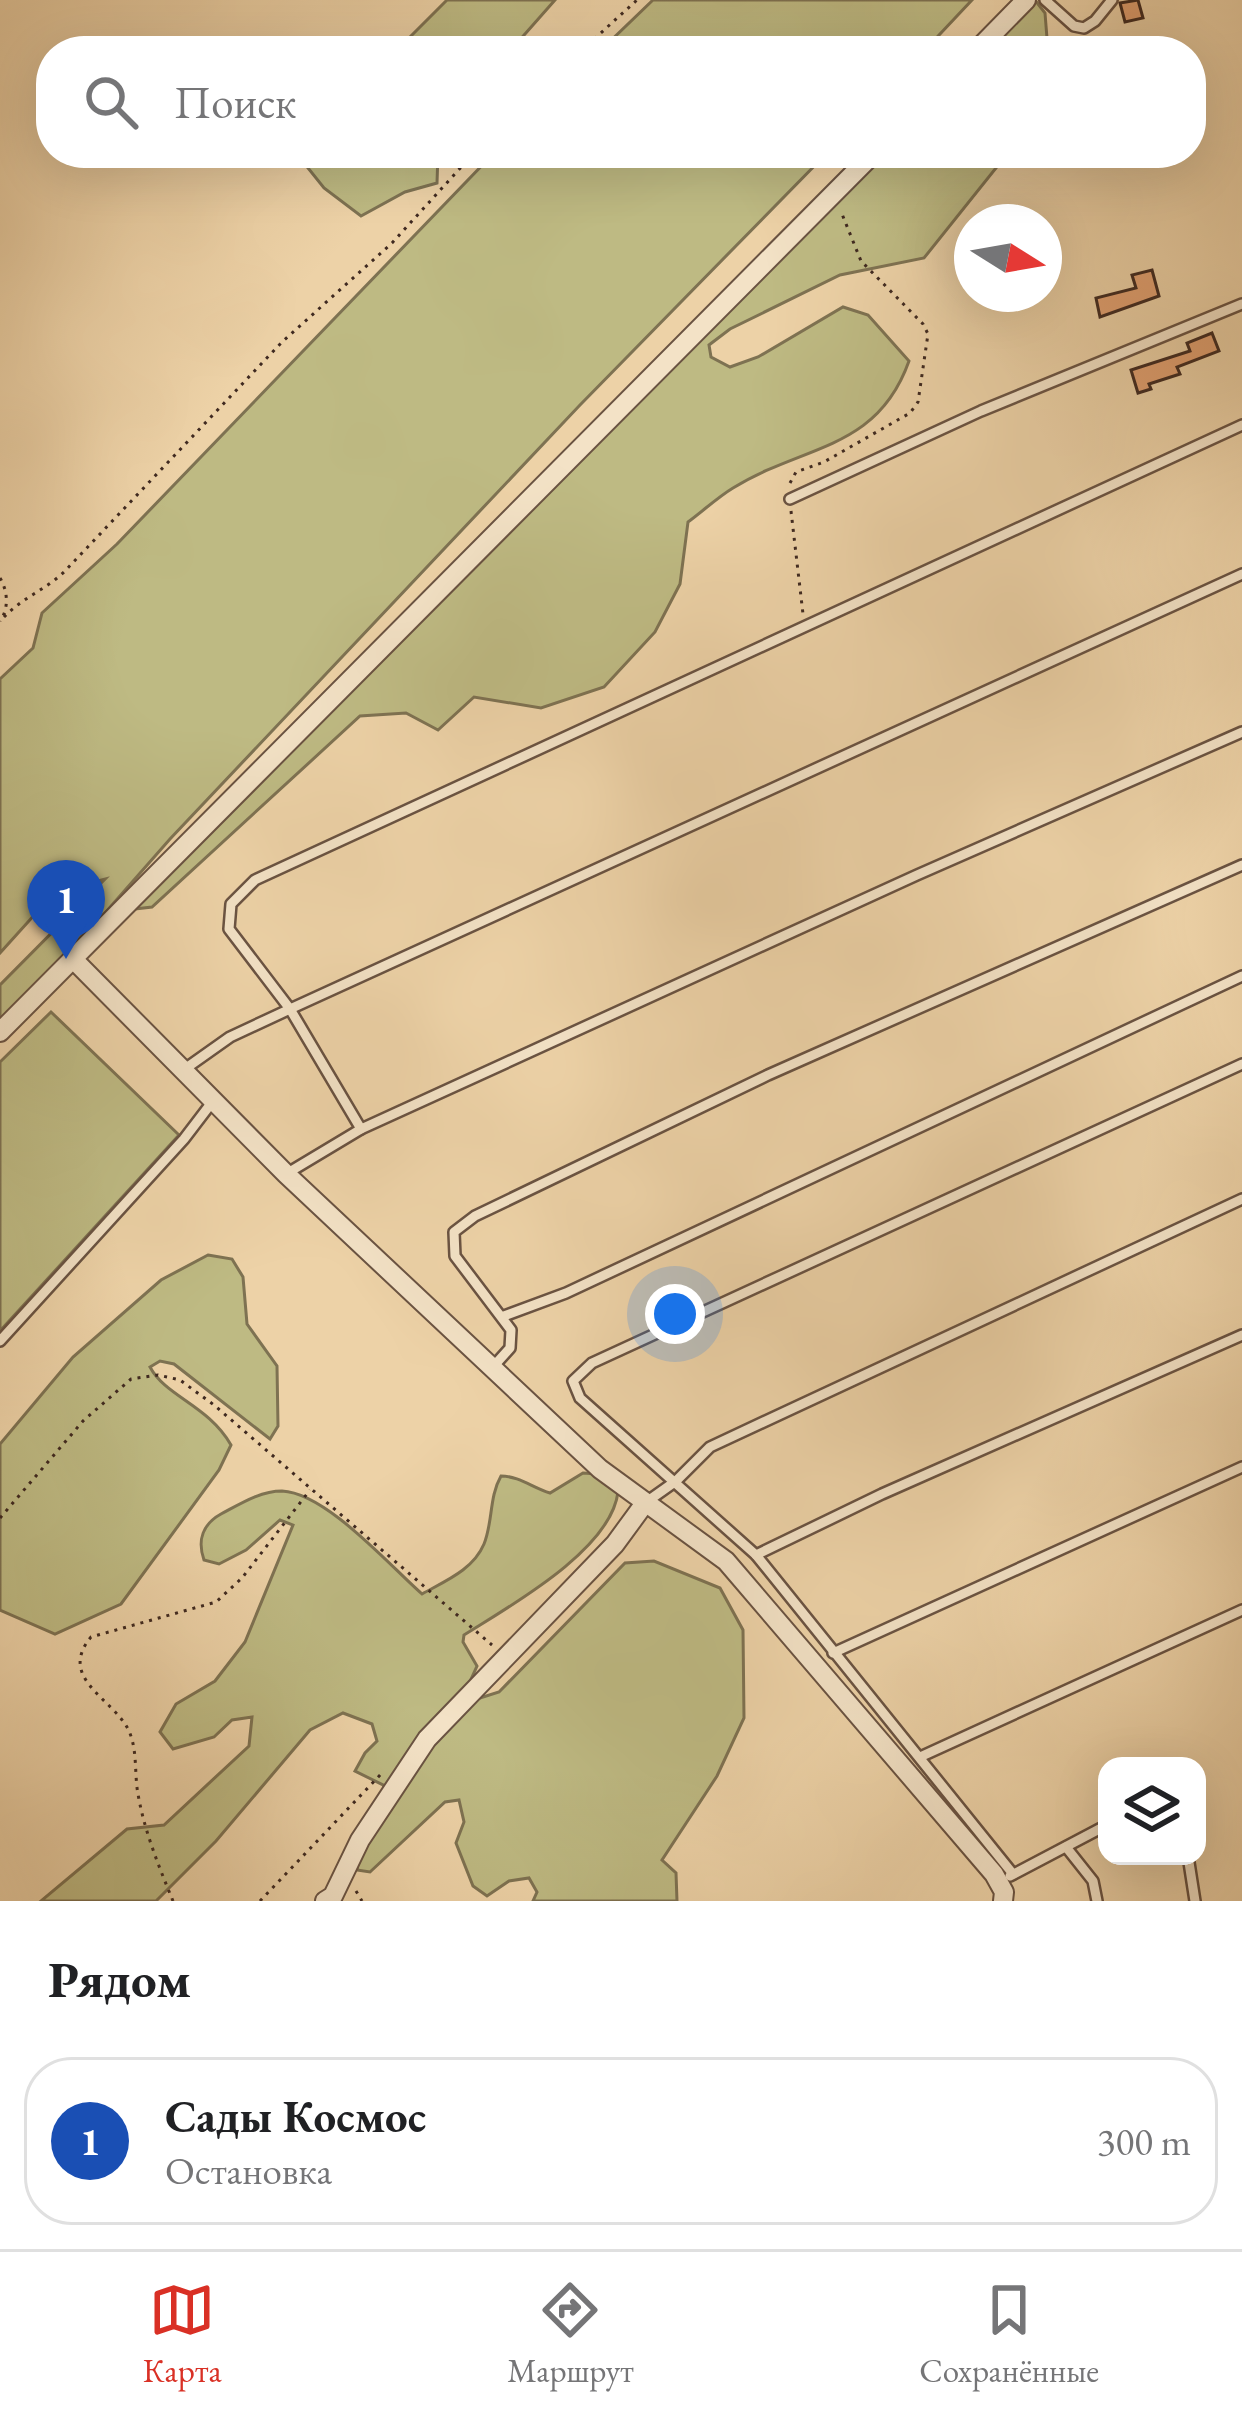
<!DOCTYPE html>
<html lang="ru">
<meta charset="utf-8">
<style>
body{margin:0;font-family:"EB Garamond",serif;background:#f6f6f6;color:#202124}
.controls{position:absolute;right:36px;bottom:36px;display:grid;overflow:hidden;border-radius:24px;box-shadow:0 12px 48px #0002}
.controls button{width:108px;height:108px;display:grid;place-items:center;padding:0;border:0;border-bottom:3px solid #e0e0e0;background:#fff;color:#202124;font:60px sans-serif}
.compass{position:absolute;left:954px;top:204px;width:108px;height:108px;border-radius:50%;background:#fff;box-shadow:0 12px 48px #0002;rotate:101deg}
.you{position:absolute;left:675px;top:1314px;width:42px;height:42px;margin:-30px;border:9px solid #fff;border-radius:50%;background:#1a73e8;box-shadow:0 0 0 18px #1a73e833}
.badge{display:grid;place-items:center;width:78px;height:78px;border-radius:50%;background:#d93025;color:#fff;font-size:39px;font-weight:700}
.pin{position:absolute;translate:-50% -99px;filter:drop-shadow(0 3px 6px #0008)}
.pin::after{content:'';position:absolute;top:63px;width:42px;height:36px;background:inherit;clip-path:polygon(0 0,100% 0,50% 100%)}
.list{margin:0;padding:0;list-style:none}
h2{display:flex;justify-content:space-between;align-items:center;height:156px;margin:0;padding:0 48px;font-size:51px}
h2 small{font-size:39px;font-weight:400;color:#757577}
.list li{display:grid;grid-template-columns:78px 1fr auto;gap:36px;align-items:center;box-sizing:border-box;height:168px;margin:0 24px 24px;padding:0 24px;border:3px solid #e0e0e0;border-radius:48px}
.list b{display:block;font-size:45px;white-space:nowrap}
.list p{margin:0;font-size:39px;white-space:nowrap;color:#757577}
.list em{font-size:39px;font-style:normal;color:#757577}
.icon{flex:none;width:66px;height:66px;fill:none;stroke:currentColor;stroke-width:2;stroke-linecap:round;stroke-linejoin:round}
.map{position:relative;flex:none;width:1242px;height:1901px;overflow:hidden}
.search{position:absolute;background:#fff;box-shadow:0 12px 48px #0002;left:36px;right:36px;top:36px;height:132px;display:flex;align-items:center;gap:30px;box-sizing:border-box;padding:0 42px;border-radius:48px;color:#757577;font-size:45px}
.sheet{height:348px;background:#fff}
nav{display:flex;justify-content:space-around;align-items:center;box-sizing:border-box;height:168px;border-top:3px solid #e0e0e0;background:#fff;font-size:33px;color:#757577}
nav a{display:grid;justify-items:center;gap:6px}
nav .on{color:#d93025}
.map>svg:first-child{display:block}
</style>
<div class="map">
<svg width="1242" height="1901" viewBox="0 0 1242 1901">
<rect width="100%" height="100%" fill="#edd2a7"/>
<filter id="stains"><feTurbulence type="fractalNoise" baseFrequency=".00167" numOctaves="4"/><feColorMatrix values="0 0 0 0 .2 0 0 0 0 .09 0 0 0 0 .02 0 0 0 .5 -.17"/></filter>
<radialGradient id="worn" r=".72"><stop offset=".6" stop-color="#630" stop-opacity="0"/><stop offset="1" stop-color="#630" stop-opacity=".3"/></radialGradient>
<!-- green -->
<g fill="#beba83" stroke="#7e7252" stroke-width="3">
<path d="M447 0H555L510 51H396Z"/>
<path d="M653 0H972L924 51H600Z"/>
<path d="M1028 0H1035L1045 13 1048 51H977Z"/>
<path d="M296 153H438L437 183 405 192 361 216 324 188Z"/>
<path d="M494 153H827L580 405 170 839 61 963 0 1023V985L105 879 55 892 0 953V679L33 648 42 613 117 544Z"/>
<path d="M876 153H1008L924 258 840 275 730 329 709 345 711 357 730 367 758 357 843 307 868 315 909 361C877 451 804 444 733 488 718 497 703 511 688 522L680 584 655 632 604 687 541 708 474 697 438 730 406 713 360 716 152 907 126 910Z"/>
<path d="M51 1012 179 1135 0 1331V1062Z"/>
<path d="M208 1255 232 1259 243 1277 247 1324 277 1366 278 1426 270 1439 174 1364 160 1361 150 1367C166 1397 208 1405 231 1445L219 1470 121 1604 55 1634 0 1610V1444L73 1357 161 1280Z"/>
<path d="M583 1473 597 1474 618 1492C611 1550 510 1606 464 1635L463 1642 477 1666 468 1686 480 1698 499 1692 625 1563 654 1561 720 1588 743 1630 744 1718 717 1776 662 1860 676 1873 677 1901H533L537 1892 529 1878 509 1881 487 1896 473 1886 456 1843 464 1822 459 1800 445 1802 370 1872 357 1870 359 1854 394 1804 383 1785 355 1771 365 1753 377 1741 372 1724 343 1713 310 1730 216 1841 156 1901H41L127 1829 164 1825 249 1746 252 1717 232 1720 214 1737 173 1749 160 1732 176 1704 215 1681 245 1642 293 1525 280 1520 246 1550 219 1564 204 1560C197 1540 203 1524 221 1514 240 1504 260 1491 282 1491 326 1493 388 1564 422 1594 445 1581 473 1570 484 1544 493 1522 489 1497 501 1476 519 1476 533 1488 550 1493Z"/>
</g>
<!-- building -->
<g fill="#e1a071" stroke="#3f2920" stroke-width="3">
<path d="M1138 0 1143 18 1125 22 1120 3Z"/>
<path d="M1152 270 1159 296 1100 317 1096 298 1136 288 1132 275Z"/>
<path d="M1212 333 1219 351 1177 367 1180 374 1149 384 1151 389 1138 393 1131 370 1190 351 1187 343Z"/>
</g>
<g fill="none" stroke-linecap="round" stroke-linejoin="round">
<defs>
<g id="service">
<path d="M1045 0 1074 26 1084 28 1095 21 1112 0"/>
<path d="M790 499 981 411 1242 304"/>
<path d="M182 1071 230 1037 290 1009 1242 574"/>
<path d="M361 1129 290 1009 229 929 231 904 255 880 1242 425"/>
<path d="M286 1174 361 1129 917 875 1242 732"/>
<path d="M504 1316 566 1293 1242 976"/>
<path d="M0 1341 184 1139 213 1101"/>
<path d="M492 1368 510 1348 511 1330 455 1256 454 1232 475 1216 768 1075 1242 865"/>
<path d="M645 1503 676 1481 710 1447 1242 1199"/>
<path d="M756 1555 882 1494 1242 1335"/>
<path d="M833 1653 1242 1467"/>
<path d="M920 1757 1242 1610"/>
<path d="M1066 1847 1093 1881 1097 1901"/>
<path d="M1188 1856 1195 1901"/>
<path d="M1013 1874 756 1555 580 1398 573 1381 592 1363 1242 1064"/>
<path d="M1010 1876 1107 1825"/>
</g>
<g id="minor">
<path d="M976 51 1026 0"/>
<path d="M73 959 286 1174 600 1469 726 1561 994 1874 1004 1892 1003 1901"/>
<path d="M0 1032 874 153"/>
<path d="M325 1901 333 1896 360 1840 427 1739 615 1544 645 1503"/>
</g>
</defs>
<!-- service casing -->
<use href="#service" stroke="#6a5342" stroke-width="14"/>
<!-- minor casing -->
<use href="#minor" stroke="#6a5342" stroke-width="22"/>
<!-- path -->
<g stroke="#3f2920" stroke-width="3" stroke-dasharray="3 6" stroke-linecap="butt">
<path d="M581 51 637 0"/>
<path d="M790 483 796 472 824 462 910 413 918 402 928 334 923 324 861 261 842 214"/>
<path d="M791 511 803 614"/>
<path d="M0 578C8 591 9 609 0 621"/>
<path d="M4 617C22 598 45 590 64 572L282 342 392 243 474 153"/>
<path d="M0 1518 83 1421 131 1379 158 1375 180 1380 214 1405 492 1645"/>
<path d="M356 1891 362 1901"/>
<path d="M173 1901C159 1867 144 1830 138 1794 134 1773 138 1749 128 1729 112 1698 57 1678 91 1637L216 1602 242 1578 310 1490"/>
<path d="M260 1901 383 1772"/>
</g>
<!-- service -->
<use href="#service" stroke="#f3e2c6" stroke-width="9"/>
<!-- minor -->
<use href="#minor" stroke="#f3e2c6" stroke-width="18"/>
</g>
<rect width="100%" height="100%" filter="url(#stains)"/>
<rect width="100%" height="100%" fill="url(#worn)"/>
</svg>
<div class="controls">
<button><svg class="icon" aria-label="layers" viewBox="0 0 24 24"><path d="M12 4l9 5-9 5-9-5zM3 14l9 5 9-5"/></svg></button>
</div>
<svg class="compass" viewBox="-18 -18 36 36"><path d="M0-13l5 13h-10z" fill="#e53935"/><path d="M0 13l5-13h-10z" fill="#757577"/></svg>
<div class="you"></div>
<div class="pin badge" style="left:66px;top:959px;background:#1a4fb4">1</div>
<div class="search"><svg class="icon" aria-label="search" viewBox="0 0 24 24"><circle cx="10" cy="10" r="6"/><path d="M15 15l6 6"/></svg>Поиск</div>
</div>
<section class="sheet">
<h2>Рядом<small></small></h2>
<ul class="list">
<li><span class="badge" style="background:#1a4fb4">1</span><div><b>Сады Космос</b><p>Остановка</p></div><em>300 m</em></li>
</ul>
</section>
<nav>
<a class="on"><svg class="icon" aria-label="map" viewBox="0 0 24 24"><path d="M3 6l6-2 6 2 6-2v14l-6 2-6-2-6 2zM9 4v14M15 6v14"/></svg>Карта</a>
<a><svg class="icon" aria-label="directions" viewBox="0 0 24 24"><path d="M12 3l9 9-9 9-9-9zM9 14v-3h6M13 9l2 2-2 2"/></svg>Маршрут</a>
<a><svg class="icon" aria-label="saved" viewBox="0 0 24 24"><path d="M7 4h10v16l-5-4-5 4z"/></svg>Сохранённые</a>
</nav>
